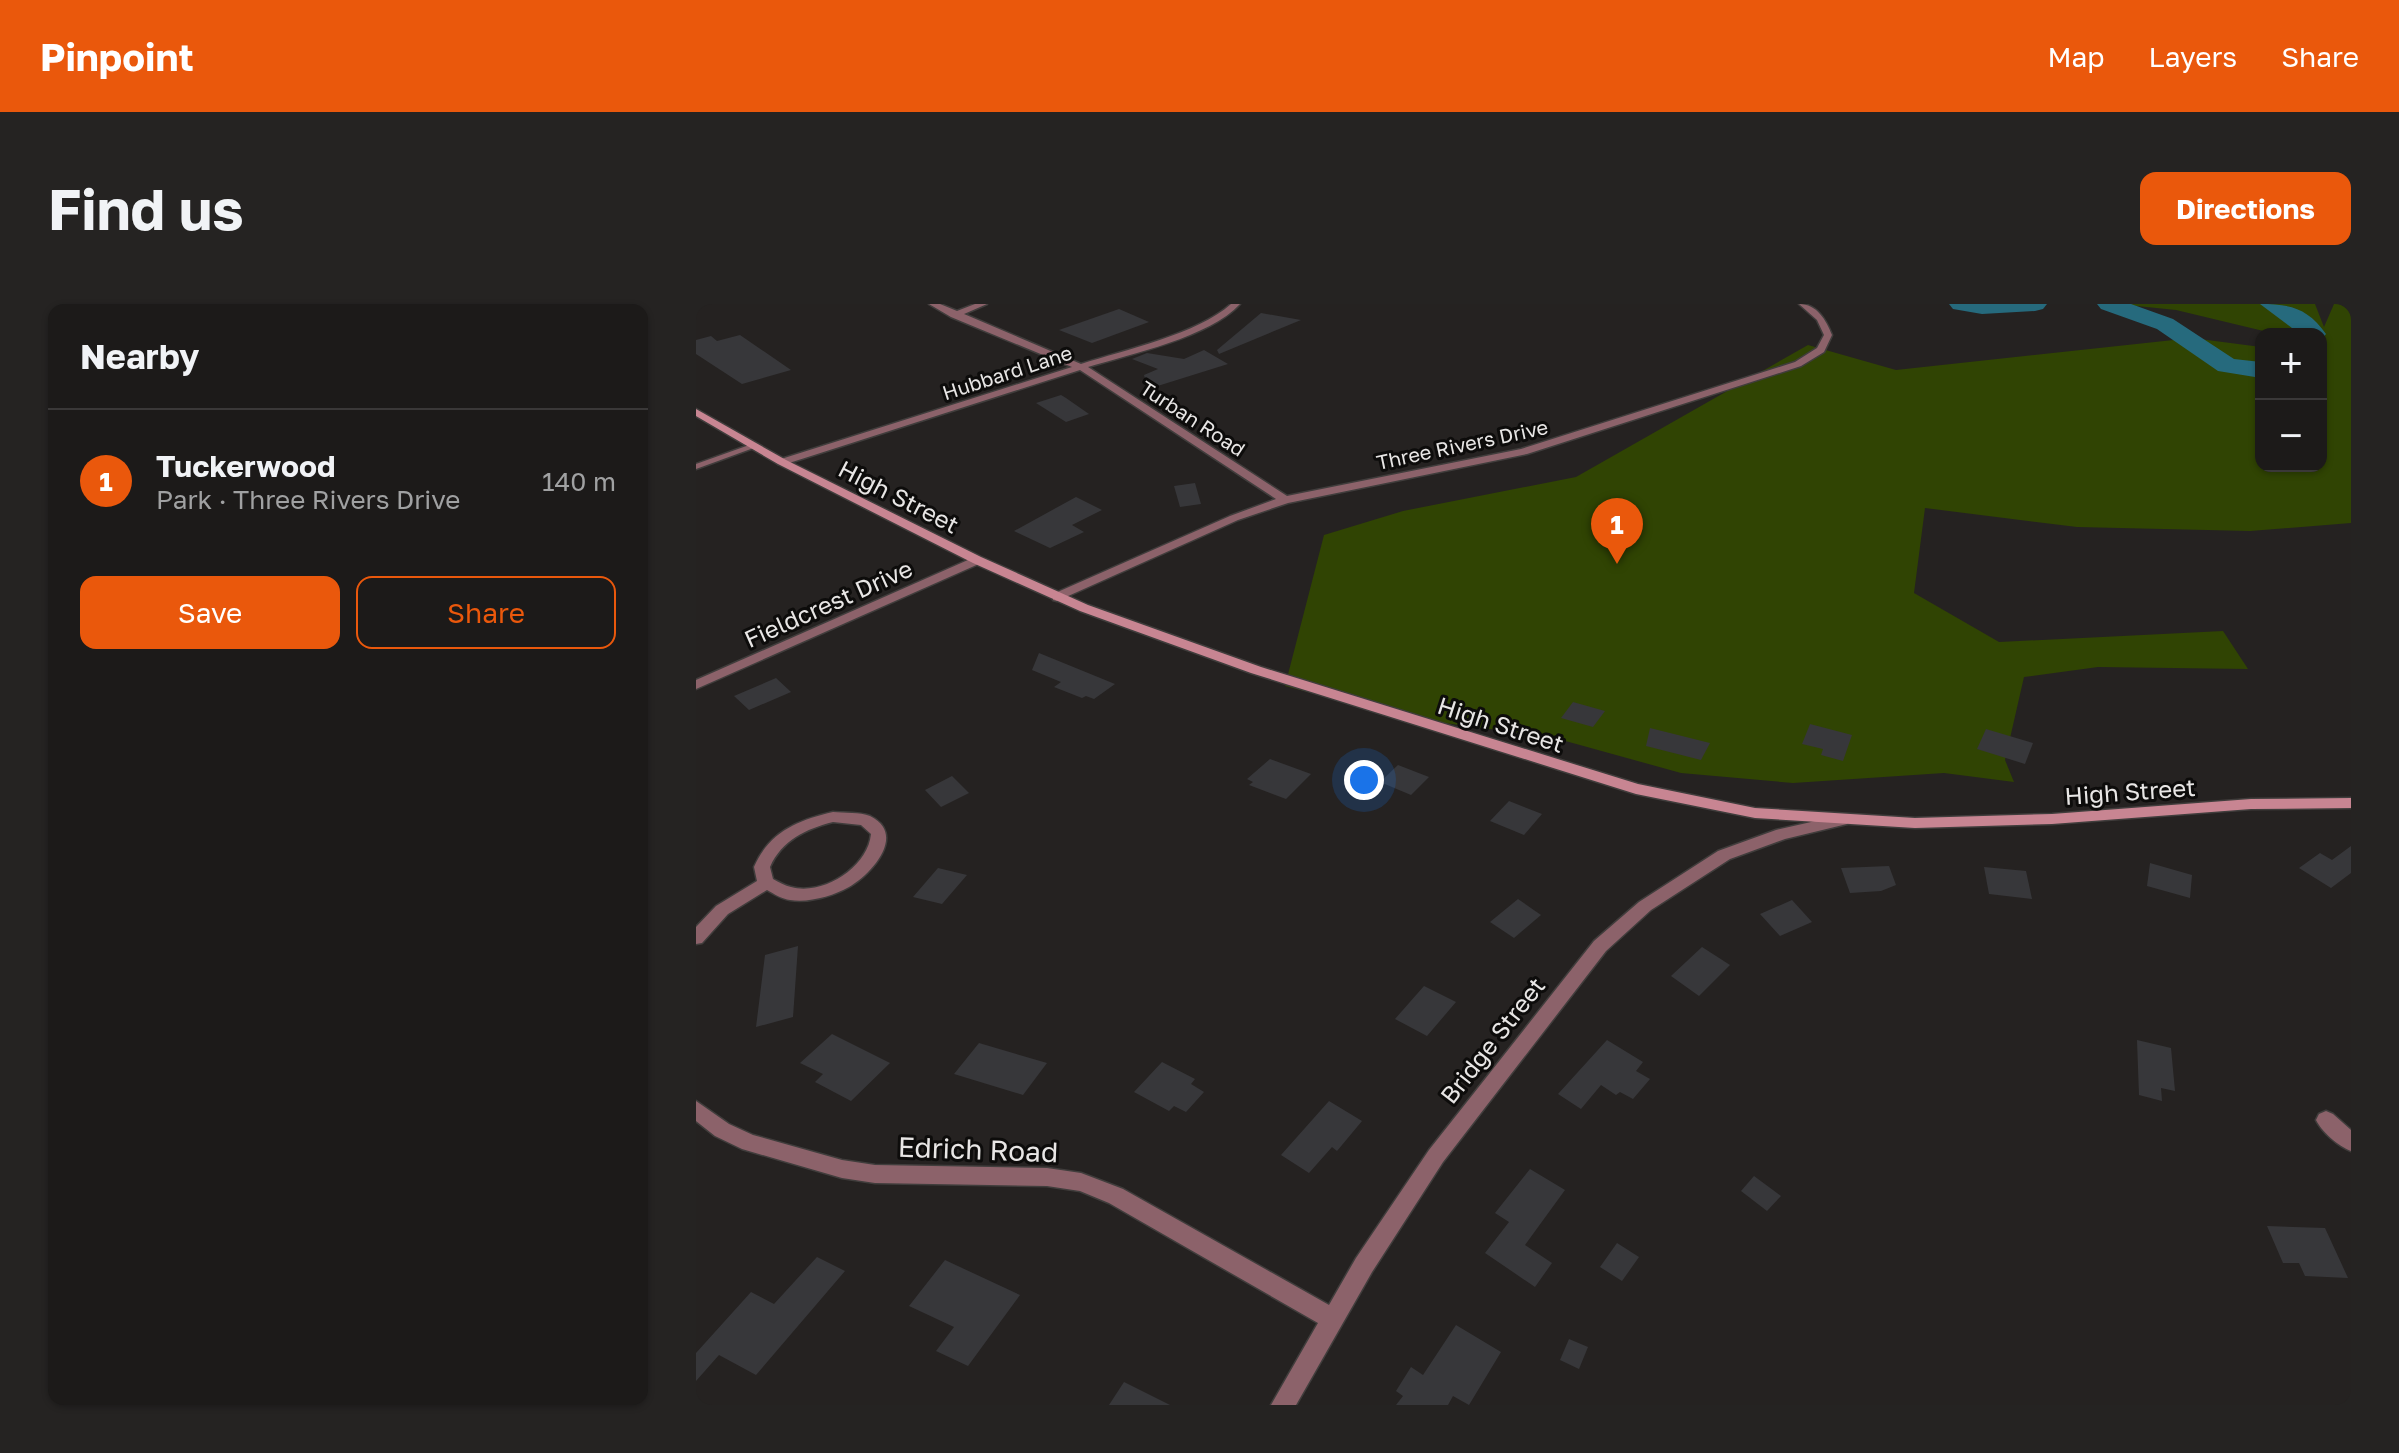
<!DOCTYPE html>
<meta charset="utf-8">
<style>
body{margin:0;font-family:"Golos Text",sans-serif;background:#252322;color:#f1f3f6}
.controls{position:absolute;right:24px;top:24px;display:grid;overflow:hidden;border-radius:16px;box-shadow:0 2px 6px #0004}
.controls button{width:72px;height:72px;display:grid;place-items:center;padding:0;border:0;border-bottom:2px solid #3a3838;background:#1c1a19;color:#f1f3f6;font:40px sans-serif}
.you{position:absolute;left:668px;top:476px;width:28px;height:28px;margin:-20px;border:6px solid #fff;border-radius:50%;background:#1a73e8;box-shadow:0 0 0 12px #1a73e833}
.badge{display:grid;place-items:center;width:52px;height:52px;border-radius:50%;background:#ea580c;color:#fff;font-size:26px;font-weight:700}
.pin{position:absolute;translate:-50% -66px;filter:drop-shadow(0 2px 4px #0008)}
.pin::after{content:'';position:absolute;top:42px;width:28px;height:24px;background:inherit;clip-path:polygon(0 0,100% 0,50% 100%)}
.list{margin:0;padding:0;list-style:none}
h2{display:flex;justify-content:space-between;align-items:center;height:104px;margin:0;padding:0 32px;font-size:34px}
h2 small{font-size:26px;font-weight:400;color:#a0a1a2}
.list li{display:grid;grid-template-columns:52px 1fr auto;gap:24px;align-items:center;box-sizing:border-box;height:144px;padding:0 32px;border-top:2px solid #3a3838}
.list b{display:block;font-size:30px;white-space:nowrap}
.list p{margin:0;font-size:26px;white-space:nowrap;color:#a0a1a2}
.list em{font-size:26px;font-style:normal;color:#a0a1a2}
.actions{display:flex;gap:16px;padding:24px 32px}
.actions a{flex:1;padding:18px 0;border:2px solid #ea580c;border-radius:16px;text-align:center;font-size:28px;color:#ea580c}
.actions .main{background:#ea580c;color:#fff}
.map{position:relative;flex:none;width:1655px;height:1101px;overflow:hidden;border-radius:16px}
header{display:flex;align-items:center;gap:48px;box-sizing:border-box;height:112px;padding:0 40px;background:#ea580c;color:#fff}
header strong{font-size:38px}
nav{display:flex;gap:44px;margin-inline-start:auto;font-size:28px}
.intro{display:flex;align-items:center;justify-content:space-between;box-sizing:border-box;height:192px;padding:0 48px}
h1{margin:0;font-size:56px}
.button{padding:20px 36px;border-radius:16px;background:#ea580c;color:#fff;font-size:28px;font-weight:700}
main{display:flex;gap:48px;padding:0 48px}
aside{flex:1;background:#1c1a19;border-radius:16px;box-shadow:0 2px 6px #0004}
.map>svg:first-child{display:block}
</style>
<header>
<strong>Pinpoint</strong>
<nav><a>Map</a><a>Layers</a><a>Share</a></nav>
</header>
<div class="intro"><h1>Find us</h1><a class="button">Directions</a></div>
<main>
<aside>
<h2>Nearby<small></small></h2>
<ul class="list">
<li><span class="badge">1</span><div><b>Tuckerwood</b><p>Park · Three Rivers Drive</p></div><em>140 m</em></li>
</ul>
<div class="actions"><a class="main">Save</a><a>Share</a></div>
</aside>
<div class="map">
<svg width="1655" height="1101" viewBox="0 0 1655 1101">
<rect width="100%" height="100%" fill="#252221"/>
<!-- green -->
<path fill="#304403" d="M1421 0H1619L1628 23 1638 0H1655V219L1554 227 1381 223 1229 204 1218 289 1303 338 1527 327 1552 365 1402 363 1328 373 1309 456 1318 478 1248 469 1097 479 985 469 855 433 710 414 589 382 628 231 707 207 880 173 1112 41 1200 66 1496 34 1565 43V162H1625V30H1580L1480 6Z"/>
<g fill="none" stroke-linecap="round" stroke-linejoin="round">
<!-- river -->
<g fill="#266a7d" fill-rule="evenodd">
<path d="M1253 0H1351L1347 5 1339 7 1286 10 1257 5Z"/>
<path d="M1401 0H1435L1477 15 1538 55 1565 58V74L1522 67 1461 25 1405 5Z"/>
<path d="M1564 0C1594 0 1612 4 1630 30L1625 36V30H1604Z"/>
</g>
</g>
<!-- building -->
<g fill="#37373a">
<path d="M423 5 453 18 396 39 363 26Z"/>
<path d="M565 9 605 16 523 50 521 46Z"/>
<path d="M44 31 95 66 46 80 0 50V36L15 32 21 37Z"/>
<path d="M508 46 532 60 452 85 448 71 462 65 436 55 451 49 488 55Z"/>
<path d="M365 91 370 94 393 110 370 118 340 99Z"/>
<path d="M499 179 505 200 484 203 478 182Z"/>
<path d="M380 193 406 206 376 221 388 228 354 244 318 227Z"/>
<path d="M343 349 419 380 398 395 390 392 386 394 358 383 365 378 336 366Z"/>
<path d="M80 374 95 388 53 406 38 392Z"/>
<path d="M877 398 909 407 897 423 865 414Z"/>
<path d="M1114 420 1156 431 1147 457 1125 451 1127 445 1106 440Z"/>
<path d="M954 424 1014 439 1005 456 950 442Z"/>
<path d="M1290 425 1337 439 1329 460 1281 445Z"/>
<path d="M574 455 615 470 590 495 553 481 557 478 551 475Z"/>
<path d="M702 461 733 473 715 491 684 478Z"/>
<path d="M256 472 273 489 245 503 229 486Z"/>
<path d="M813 497 846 510 828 531 794 517Z"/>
<path d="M1655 542V569L1635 584 1603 564 1624 549 1636 556Z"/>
<path d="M1454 559 1496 571 1494 594 1451 582Z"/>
<path d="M1193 562 1200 581 1185 587 1154 589 1145 564Z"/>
<path d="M1288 563 1330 567 1336 595 1293 590Z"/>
<path d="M242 564 271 571 246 600 217 593Z"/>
<path d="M822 595 845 611 818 634 794 618Z"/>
<path d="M1096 596 1116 618 1084 632 1064 610Z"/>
<path d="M102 642 97 713 60 723 69 651Z"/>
<path d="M1006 643 1034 661 1003 692 975 672Z"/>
<path d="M728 682 760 698 731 732 699 715Z"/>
<path d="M136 730 194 759 155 797 119 778 127 770 104 759Z"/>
<path d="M911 736 947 758 940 767 954 775 937 795 924 788 920 791 905 781 885 805 862 790Z"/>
<path d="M1441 736 1475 744 1479 787 1465 784 1466 797 1443 791Z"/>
<path d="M283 739 351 759 327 791 258 770Z"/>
<path d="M466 758 499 775 495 780 508 788 490 808 478 802 473 807 438 788Z"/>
<path d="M633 797 666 817 641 847 636 843 613 869 585 851Z"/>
<path d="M834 865 869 886 829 941 856 959 839 983 789 949 813 918 799 909Z"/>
<path d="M1058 872 1085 892 1071 907 1045 887Z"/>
<path d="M1571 922 1629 924 1652 974 1609 972 1603 959H1587Z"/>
<path d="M921 939 943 953 926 977 904 963Z"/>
<path d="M121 953 149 967 60 1071 23 1051 0 1077V1049L55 988 78 1000Z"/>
<path d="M249 956 324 991 272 1062 240 1047 258 1023 213 1002Z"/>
<path d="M760 1021 805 1048 773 1101 757 1092 752 1101H700L707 1092 700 1087 715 1063 727 1071Z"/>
<path d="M873 1035 892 1043 883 1065 864 1056Z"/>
<path d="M428 1078 474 1101H413Z"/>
</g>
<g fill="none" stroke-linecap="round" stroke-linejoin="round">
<defs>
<path id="lane" d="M56 140 63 142 0 165V160Z"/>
<g id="street">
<path d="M233 0H244L261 7 279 0H291L268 10 385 60C428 46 502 30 535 0H544C514 33 435 50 392 63L591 192 825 145 1099 58 1121 44 1128 31 1121 16 1103 0C1121 0 1130 16 1136 31L1128 48 1105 62 831 150 592 199 542 216 361 297 357 296V290L534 212 580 195 384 66 90 160H82V156L376 63 255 13Z"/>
<path d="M281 252 287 256 285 259 0 385V376Z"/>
<path d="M137 508C148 509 164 508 174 512 211 530 176 570 153 583 137 592 113 599 94 596 86 595 78 590 71 586L32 610 6 639 0 640V623L20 602 61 577 58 563C73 528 102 516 137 508ZM137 518 165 521 175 530C172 563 127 592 95 583 89 582 83 578 77 575L74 563C86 536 110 525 137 518Z"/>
<path d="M1146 511 1154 516 1151 520 1089 535 1034 555 955 606 910 647 747 858 676 968 600 1101H575L622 1019 413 899 384 887 351 882 179 879 146 874 46 845 19 832 0 817V797L33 820 57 831 146 856 179 861 351 864 385 869 427 885 633 1001 660 954 733 846 898 637 943 598 1022 547 1080 526Z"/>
<path d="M1630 807 1637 810 1655 826V847C1642 842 1626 828 1620 816L1623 810Z"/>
</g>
<path id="secondary" d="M0 105 90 156 285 253 392 301 565 363 942 480 1059 504 1219 514 1356 510 1555 495 1655 494V504L1555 505 1356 520 1219 524 1059 514 940 490 555 369 384 307 277 259 82 160 0 112Z"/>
</defs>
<!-- lane casing -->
<use href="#lane" stroke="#403d3c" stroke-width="3"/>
<!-- street casing -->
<use href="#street" stroke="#403d3c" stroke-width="3"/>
<!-- secondary casing -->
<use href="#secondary" stroke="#403d3c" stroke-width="3"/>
<!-- lane -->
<use href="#lane" fill="#8c626a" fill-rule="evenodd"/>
<!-- street -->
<use href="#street" fill="#8c626a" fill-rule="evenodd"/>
<!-- secondary -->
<use href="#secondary" fill="#c88592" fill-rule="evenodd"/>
</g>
<g text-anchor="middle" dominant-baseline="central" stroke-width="6" stroke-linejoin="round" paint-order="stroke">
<!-- far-street labels -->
<g font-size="20" fill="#e8e6e5" stroke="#0d0c0b">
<text transform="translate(311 68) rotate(-18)">Hubbard Lane</text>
<text transform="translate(497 114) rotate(33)">Turban Road</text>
<text transform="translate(766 140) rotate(-12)">Three Rivers Drive</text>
</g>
<!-- street labels -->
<g font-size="24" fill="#e8e6e5" stroke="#0d0c0b">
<text transform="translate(203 192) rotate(27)">High Street</text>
<text transform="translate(132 299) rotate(-24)">Fieldcrest Drive</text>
<text transform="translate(805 420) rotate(18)">High Street</text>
<text transform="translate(1434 487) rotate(-4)">High Street</text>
<text transform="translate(796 736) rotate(-52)">Bridge Street</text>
</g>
<!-- near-street labels -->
<g font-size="28" fill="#e8e6e5" stroke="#0d0c0b">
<text transform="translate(282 845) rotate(2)">Edrich Road</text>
</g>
</g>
</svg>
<div class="controls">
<button>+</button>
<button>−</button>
</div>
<div class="you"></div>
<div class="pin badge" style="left:921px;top:260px">1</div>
</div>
</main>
